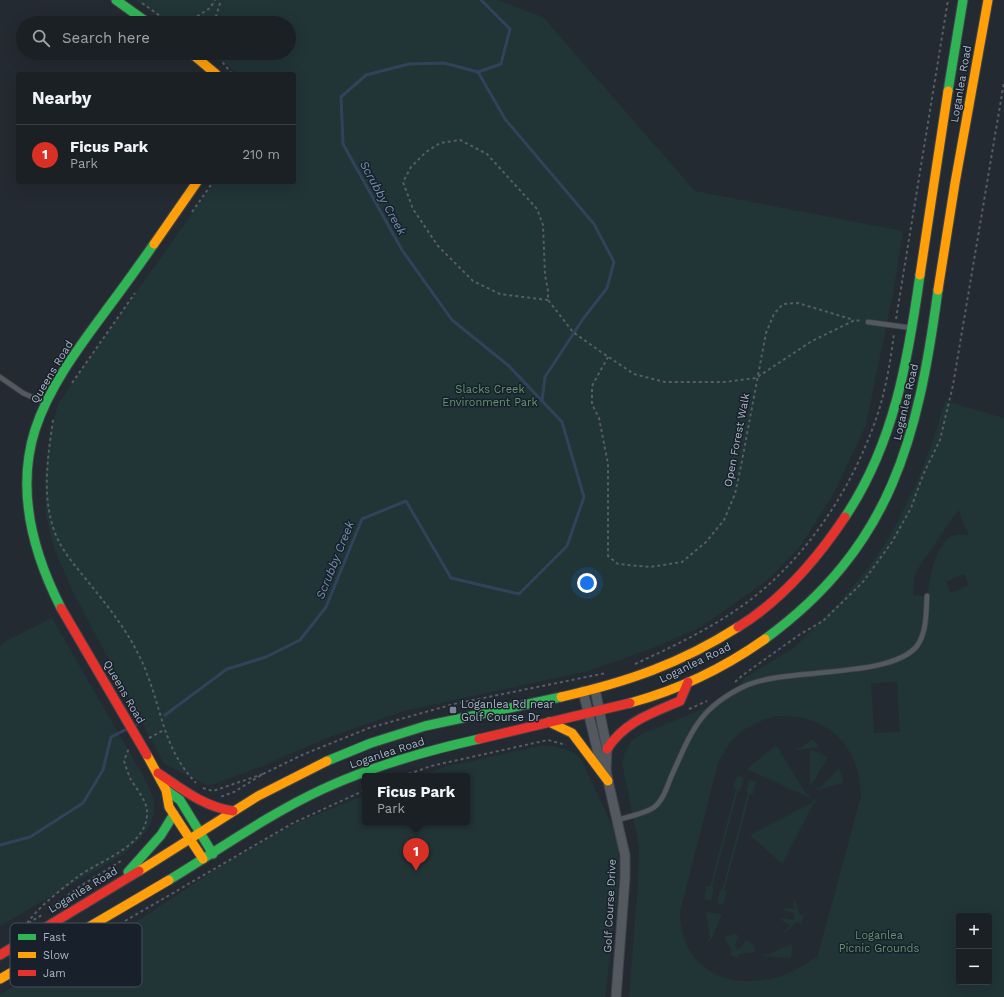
<!DOCTYPE html>
<meta charset="utf-8">
<style>
body{margin:0;font-family:"Work Sans",sans-serif;background:#282d32;color:#f1f3f6}
.controls{position:absolute;right:12px;bottom:12px;display:grid;overflow:hidden;border-radius:4px;box-shadow:0 4px 16px #0002}
.controls button{width:36px;height:36px;display:grid;place-items:center;padding:0;border:0;border-bottom:1px solid #393e42;background:#1b2025;color:#f1f3f6;font:20px sans-serif}
.you{position:absolute;left:587px;top:583px;width:14px;height:14px;margin:-10px;border:3px solid #fff;border-radius:50%;background:#1a73e8;box-shadow:0 0 0 6px #1a73e833}
.badge{display:grid;place-items:center;width:26px;height:26px;border-radius:50%;background:#d93025;color:#fff;font-size:13px;font-weight:700}
.pin{position:absolute;translate:-50% -33px;filter:drop-shadow(0 1px 2px #0008)}
.pin::after{content:'';position:absolute;top:21px;width:14px;height:12px;background:inherit;clip-path:polygon(0 0,100% 0,50% 100%)}
.popup{position:absolute;left:362px;top:773px;width:108px;height:52px;box-sizing:border-box;display:grid;place-content:center;border-radius:4px;background:#1b2025;filter:drop-shadow(0 1px 3px #0005);font-size:13px;white-space:nowrap;color:#a0a3a7}
.popup b{font-size:15px;color:#f1f3f6}
.popup::after{content:'';position:absolute;left:50%;top:100%;margin-left:-8px;border:8px solid transparent;border-top-color:#1b2025}
.list{margin:0;padding:0;list-style:none}
h2{display:flex;justify-content:space-between;align-items:center;height:52px;margin:0;padding:0 16px;font-size:17px}
h2 small{font-size:13px;font-weight:400;color:#a0a3a7}
.list li{display:grid;grid-template-columns:26px 1fr auto;gap:12px;align-items:center;box-sizing:border-box;height:60px;padding:0 16px;border-top:1px solid #393e42}
.list b{display:block;font-size:15px;white-space:nowrap}
.list p{margin:0;font-size:13px;white-space:nowrap;color:#a0a3a7}
.list em{font-size:13px;font-style:normal;color:#a0a3a7}
.icon{flex:none;width:22px;height:22px;fill:none;stroke:currentColor;stroke-width:2;stroke-linecap:round;stroke-linejoin:round}
.map{position:relative;flex:none;width:1004px;height:997px;overflow:hidden}
.search{position:absolute;background:#1b2025;box-shadow:0 4px 16px #0002;left:16px;top:16px;width:280px;height:44px;display:flex;align-items:center;gap:10px;box-sizing:border-box;padding:0 14px;border-radius:22px;color:#a0a3a7;font-size:15px}
.panel{position:absolute;background:#1b2025;box-shadow:0 4px 16px #0002;left:16px;top:72px;width:280px;height:112px;border-radius:4px}
.map>svg:first-child{display:block}
</style>
<div class="map">
<svg width="1004" height="997" viewBox="0 0 1004 997">
<rect width="100%" height="100%" fill="#242a31"/>
<!-- green -->
<g fill="#213436" fill-rule="evenodd">
<path d="M135 0H497L543 17 695 191 903 231 894 288 866 425 833 495 799 548 769 579 701 627 648 650 588 671 404 711 327 738 265 765 209 786 164 764 74 594 55 551 46 516 45 477 50 431 59 402 214 182H294V74H239L210 53H289V23H168Z"/>
<path d="M945 401 1004 418V997H629L638 884 639 847 622 763 625 752 632 740 644 733 710 706 736 689 746 677 794 648 839 603 869 567 892 533 918 480 933 441ZM958 510 969 535C965 535 960 535 956 535 935 539 930 579 927 596L913 595 915 573ZM964 574 969 585 951 593 946 582ZM897 682 900 732 874 733 871 683ZM777 716C828 714 860 746 861 796L817 958 815 957C768 997 681 991 680 912L718 763 731 741 743 730 763 720ZM959 916H989V982H959Z"/>
<path d="M52 618 146 781C149 788 154 797 154 805 156 826 137 843 122 855L0 926V646L6 641Z"/>
<path d="M813 739 820 747 797 750V748H800Z"/>
<path d="M543 745C558 746 571 749 581 759L618 838 619 882 605 997H0V994L137 921 230 860 296 823 365 795V822H467V776H419L445 767Z"/>
<path d="M776 745 807 795 810 796V798L747 769Z"/>
<path d="M810 749 828 757 811 786 810 785Z"/>
<path d="M839 768 844 783 817 790V788H820Z"/>
<path d="M737 776 744 778 740 790H738L712 887 714 888 711 901 704 899 707 886 710 887 736 789 733 788Z"/>
<path d="M749 780 756 782 753 794H750L724 891 727 892 723 905 717 903 720 890 722 891 748 793 746 792Z"/>
<path d="M814 799 817 802 814 803 782 864 750 835 813 802Z"/>
<path d="M795 899 799 914 804 916 801 924 797 922 785 933 784 931 791 925 781 920 782 918 793 920 795 917 793 913 783 910 784 908 795 909 793 900Z"/>
<path d="M706 912 722 914 710 942 708 940 710 938Z"/>
<path d="M735 934 739 936 735 944 736 948 740 949 746 940 753 945 756 952 739 954 737 958 730 955 732 951 724 937Z"/>
<path d="M793 943 791 958 763 956 764 954 767 955Z"/>
</g>
<g fill="none" stroke-linecap="round" stroke-linejoin="round">
<!-- stream -->
<g stroke="#31435a" stroke-width="3">
<path d="M478 72 505 119 594 224 614 262 607 288 583 319 545 377 542 401"/>
<path d="M165 715 227 669 266 657 300 640 326 607 362 519 406 501 451 578 519 594 567 546 584 497 562 422 509 366 452 320 402 250 343 144 341 97 366 75 409 64 444 63 478 72 501 64 510 29 481 0"/>
<path d="M134 726 146 719"/>
<path d="M0 845 30 837 83 803 103 770 111 737 129 728"/>
</g>
<defs>
<g id="lane">
<path d="M868 322 912 328"/>
<path d="M0 377 23 393 45 403"/>
<path d="M618 820C629 816 644 814 653 808 663 801 667 787 671 777 691 733 698 708 745 686 786 667 890 679 917 646 927 632 926 612 927 596"/>
</g>
<g id="street">
<path d="M595 689 607 749 606 770 608 781 625 855V878L616 997"/>
<path d="M583 691 599 757 606 770"/>
</g>
<g id="fast">
<path d="M116 0 148 23"/>
<path d="M948 91 963 0"/>
<path d="M845 517C894 444 908 360 920 275"/>
<path d="M61 608C33 553 16 490 35 430 50 384 82 343 110 305 125 285 140 264 154 244"/>
<path d="M765 639C892 546 918 438 938 290"/>
<path d="M327 761 371 743 425 726 561 697"/>
<path d="M166 790 180 800 213 854"/>
<path d="M128 872 161 835 174 814"/>
<path d="M169 880C220 849 269 814 323 789 373 766 425 751 479 739"/>
</g>
<g id="slow">
<path d="M191 53 216 74"/>
<path d="M154 244 197 182"/>
<path d="M920 275 948 91"/>
<path d="M938 290 955 183 988 0"/>
<path d="M561 697C627 682 680 664 738 627"/>
<path d="M630 703C678 690 724 668 765 639"/>
<path d="M549 722 572 733 608 781"/>
<path d="M147 755 166 790 169 807 203 859"/>
<path d="M139 871 258 796 327 761"/>
<path d="M0 979 169 880"/>
</g>
<g id="jam">
<path d="M738 627C782 600 817 559 845 517"/>
<path d="M479 739 630 703"/>
<path d="M607 749C624 722 652 713 680 701L688 682"/>
<path d="M158 773C182 789 204 807 233 811"/>
<path d="M0 955 139 871"/>
</g>
</defs>
<!-- lane casing -->
<use href="#lane" stroke="#40444a" stroke-width="6"/>
<!-- street casing -->
<use href="#street" stroke="#40444a" stroke-width="11"/>
<!-- fast casing -->
<use href="#fast" stroke="#40444a" stroke-width="11"/>
<!-- slow casing -->
<use href="#slow" stroke="#40444a" stroke-width="11"/>
<!-- jam casing -->
<use href="#jam" stroke="#40444a" stroke-width="11"/>
<!-- path -->
<g stroke="#575d63" stroke-width="2" stroke-dasharray="3 3" stroke-linecap="butt">
<path d="M142 3 170 23"/>
<path d="M187 23 210 8 215 0"/>
<path d="M214 23 221 0"/>
<path d="M215 53 232 74"/>
<path d="M192 212 213 182"/>
<path d="M548 300 500 294 473 281 438 246 413 209 403 182 411 167 426 152 440 143 460 140 487 154 537 209 543 225 545 275 548 291V300L573 332 601 352 634 374 665 382H725L756 378 812 341 855 320 862 321"/>
<path d="M896 319 948 0"/>
<path d="M608 357 592 386V404L599 418 608 464V556L618 564 650 567 682 562 706 542 724 520 735 494 741 466 766 333 774 314 783 304 798 303 854 320"/>
<path d="M72 383 135 293"/>
<path d="M53 420C48 456 42 492 53 527 59 547 72 562 85 578 102 599 120 621 133 644 138 654 144 664 147 674 163 715 164 749 196 783"/>
<path d="M635 664C672 647 708 630 742 606 804 562 851 491 876 419 885 394 891 359 894 333"/>
<path d="M735 682 743 675 799 635 823 621 863 582 892 542 911 508 923 475 940 440 953 385 1004 82"/>
<path d="M689 709 707 701"/>
<path d="M149 738 164 730"/>
<path d="M263 774 302 755 369 728 454 704 606 673"/>
<path d="M403 776 431 766 548 740 566 745"/>
<path d="M203 788 213 791 263 774 234 792 220 797"/>
<path d="M49 910 79 887 121 861"/>
<path d="M125 921 293 823 365 790"/>
<path d="M27 923C40 906 59 891 76 878 99 860 150 846 147 810 146 800 135 787 130 778 128 773 126 767 124 761L129 748"/>
<path d="M18 929 42 915"/>
</g>
<!-- lane -->
<use href="#lane" stroke="#545960" stroke-width="4.5"/>
<!-- street -->
<use href="#street" stroke="#545960" stroke-width="9"/>
<!-- fast -->
<use href="#fast" stroke="#30b455" stroke-width="9"/>
<!-- slow -->
<use href="#slow" stroke="#ff9f0a" stroke-width="9"/>
<!-- jam -->
<use href="#jam" stroke="#e5322d" stroke-width="9"/>
<defs>
<path id="jam-bridge" d="M61 608 147 755"/>
</defs>
<!-- jam-bridge casing -->
<use href="#jam-bridge" stroke="#40444a" stroke-width="11" stroke-linecap="butt"/>
<!-- jam-bridge -->
<use href="#jam-bridge" stroke="#e5322d" stroke-width="9"/>
</g>
<!-- markers -->
<rect fill="#7c8591" stroke="#18212b" stroke-width="1.5" x="449" y="706" width="8" height="8" rx="2"/>
<g text-anchor="middle" dominant-baseline="central" stroke-width="3" stroke-linejoin="round" paint-order="stroke">
<!-- street labels -->
<g font-size="11" fill="#acb6c4" stroke="#18212b">
<text transform="translate(961 84) rotate(-80)">Loganlea Road</text>
<text transform="translate(52 372) rotate(-59)">Queens Road</text>
<text transform="translate(906 402) rotate(-77)">Loganlea Road</text>
<text transform="translate(737 440) rotate(-79)">Open Forest Walk</text>
<text transform="translate(695 663) rotate(-26)">Loganlea Road</text>
<text transform="translate(124 692) rotate(60)">Queens Road</text>
<text transform="translate(387 753) rotate(-18)">Loganlea Road</text>
<text transform="translate(83 890) rotate(-31)">Loganlea Road</text>
<text transform="translate(610 906) rotate(-87)">Golf Course Drive</text>
</g>
<!-- park labels -->
<g font-size="11" fill="#64946d" stroke="#18212b">
<text x="490" y="389">Slacks Creek<tspan x="490" dy="13">Environment Park</tspan></text>
<text x="879" y="935">Loganlea<tspan x="879" dy="13">Picnic Grounds</tspan></text>
</g>
<!-- poi labels -->
<g font-size="11" fill="#acb6c4" stroke="#18212b" text-anchor="start">
<text x="461" y="704">Loganlea Rd near<tspan x="461" dy="13">Golf Course Dr</tspan></text>
</g>
<!-- water labels -->
<g font-size="12" font-style="italic" fill="#748ead" stroke="#18212b">
<text transform="translate(383 198) rotate(61)">Scrubby Creek</text>
<text transform="translate(335 560) rotate(-68)">Scrubby Creek</text>
</g>
</g>
<!-- legend -->
<rect x="10" y="923" width="132" height="64" rx="6" fill="#18212b" stroke="#444e59" stroke-width="1"/>
<rect x="18" y="934" width="18" height="6" fill="#30b455"/>
<rect x="18" y="952" width="18" height="6" fill="#ff9f0a"/>
<rect x="18" y="970" width="18" height="6" fill="#e5322d"/>
<g font-size="11" fill="#acb6c4">
<text x="43" y="941">Fast</text>
<text x="43" y="959">Slow</text>
<text x="43" y="977">Jam</text>
</g>
</svg>
<div class="controls">
<button>+</button>
<button>−</button>
</div>
<div class="you"></div>
<div class="pin badge" style="left:416px;top:871px">1</div>
<div class="popup"><b>Ficus Park</b>Park</div>
<div class="search"><svg class="icon" aria-label="search" viewBox="0 0 24 24"><circle cx="10" cy="10" r="6"/><path d="M15 15l6 6"/></svg>Search here</div>
<section class="panel">
<h2>Nearby<small></small></h2>
<ul class="list">
<li><span class="badge">1</span><div><b>Ficus Park</b><p>Park</p></div><em>210 m</em></li>
</ul>
</section>
</div>
